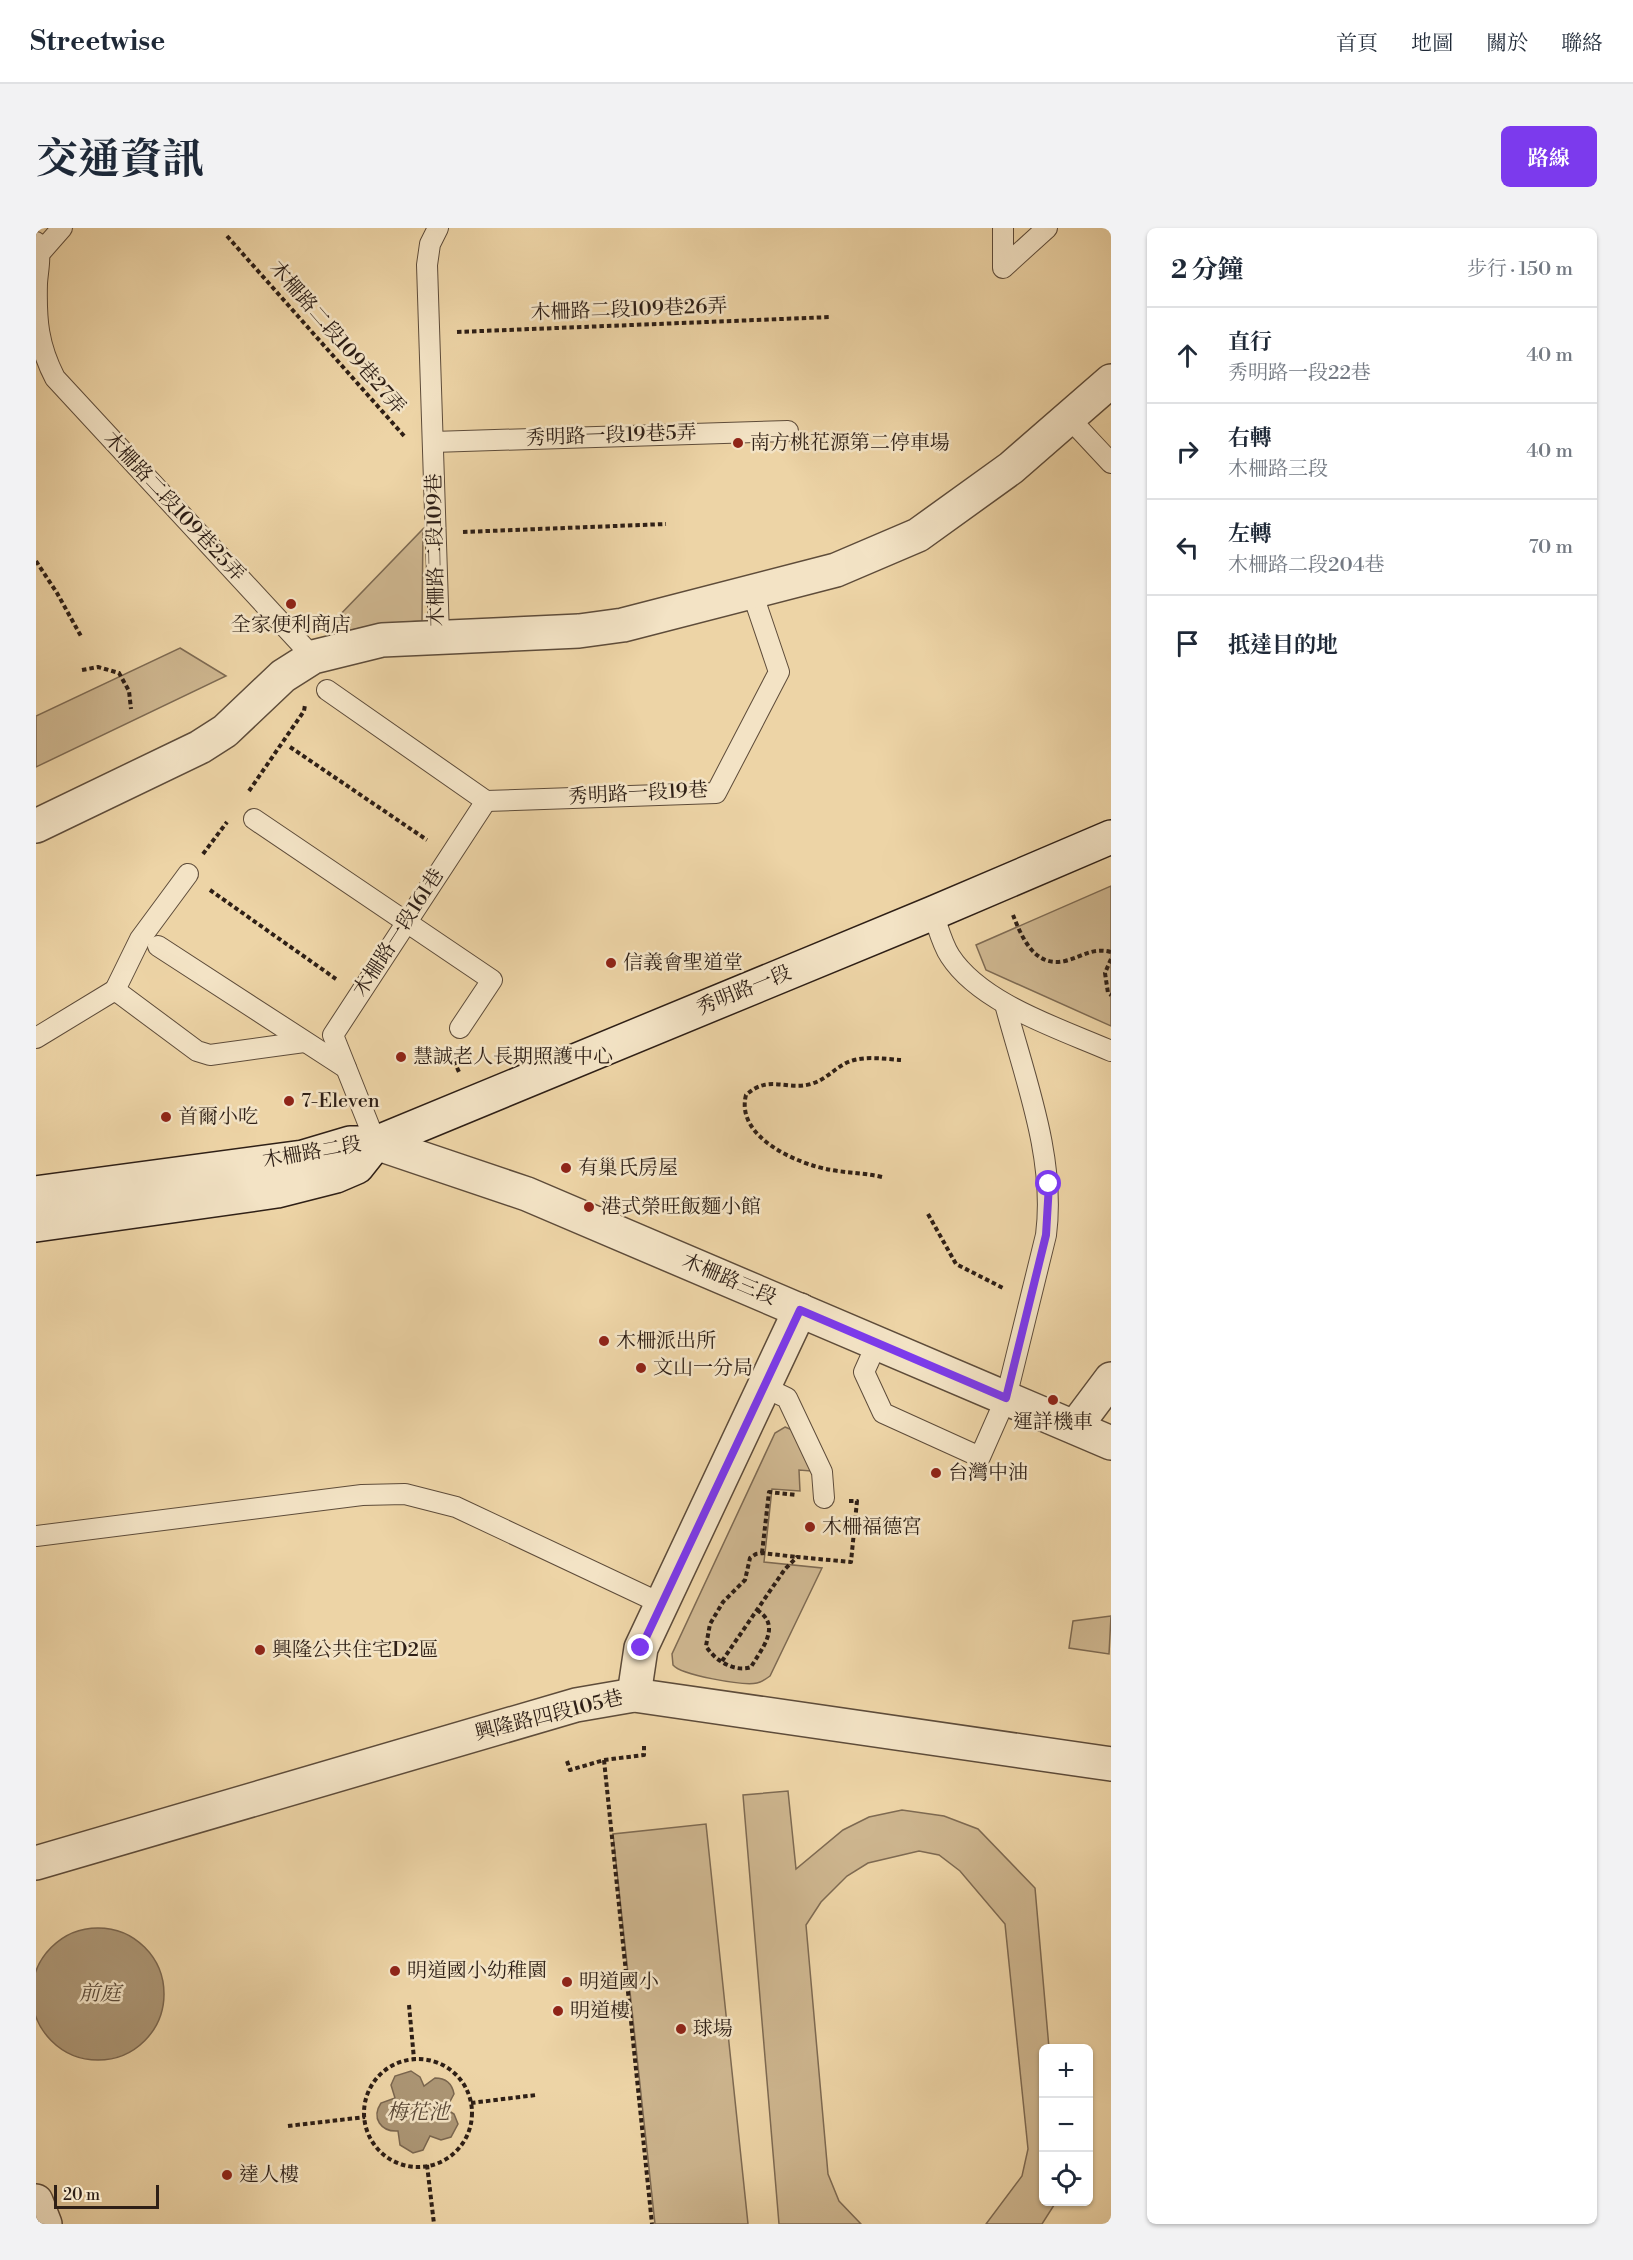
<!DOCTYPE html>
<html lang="zh-TW">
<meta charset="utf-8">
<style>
body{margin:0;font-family:"Libre Bodoni","Noto Serif TC",serif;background:#f2f2f3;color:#1f2937}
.controls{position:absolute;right:18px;bottom:18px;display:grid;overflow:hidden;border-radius:9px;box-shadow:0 2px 4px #0004}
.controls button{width:54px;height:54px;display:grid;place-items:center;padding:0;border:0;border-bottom:2px solid #e0e1e3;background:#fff;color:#1f2937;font:30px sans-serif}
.scale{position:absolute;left:18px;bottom:15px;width:105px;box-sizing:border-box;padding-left:6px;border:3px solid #2e1f16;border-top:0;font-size:16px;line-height:21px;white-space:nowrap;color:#2e1f16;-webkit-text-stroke:4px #f3e3c5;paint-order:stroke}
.stop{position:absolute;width:18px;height:18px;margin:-14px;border:4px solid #7c3aed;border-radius:50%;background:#fff}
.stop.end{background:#7c3aed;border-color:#fff;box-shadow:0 2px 6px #0008}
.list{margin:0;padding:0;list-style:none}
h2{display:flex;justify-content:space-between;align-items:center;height:78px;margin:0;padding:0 24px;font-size:26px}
h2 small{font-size:20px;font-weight:400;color:#747a83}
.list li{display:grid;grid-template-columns:39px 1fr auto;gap:18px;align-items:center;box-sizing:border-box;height:96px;padding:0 24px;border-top:2px solid #e0e1e3}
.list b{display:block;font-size:22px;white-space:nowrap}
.list p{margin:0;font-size:20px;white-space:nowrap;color:#747a83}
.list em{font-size:20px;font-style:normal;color:#747a83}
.icon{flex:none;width:33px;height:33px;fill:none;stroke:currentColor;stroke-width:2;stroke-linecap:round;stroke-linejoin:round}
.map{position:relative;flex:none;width:1075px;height:1996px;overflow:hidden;border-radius:9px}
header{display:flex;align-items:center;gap:36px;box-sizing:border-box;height:84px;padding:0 30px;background:#fff;border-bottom:2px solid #e0e1e3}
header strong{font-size:28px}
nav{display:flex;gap:33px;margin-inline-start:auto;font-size:21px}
.intro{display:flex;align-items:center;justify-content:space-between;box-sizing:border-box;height:144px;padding:0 36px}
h1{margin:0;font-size:42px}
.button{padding:15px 27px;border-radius:9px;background:#7c3aed;color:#fff;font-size:21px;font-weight:700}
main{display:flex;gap:36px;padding:0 36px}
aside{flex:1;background:#fff;border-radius:9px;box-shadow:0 2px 4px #0004}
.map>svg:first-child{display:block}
</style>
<header>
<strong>Streetwise</strong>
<nav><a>首頁</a><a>地圖</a><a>關於</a><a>聯絡</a></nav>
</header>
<div class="intro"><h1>交通資訊</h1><a class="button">路線</a></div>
<main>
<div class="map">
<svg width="1075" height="1996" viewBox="0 0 1075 1996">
<rect width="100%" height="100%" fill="#edd4a6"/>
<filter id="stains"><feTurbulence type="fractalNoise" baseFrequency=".00333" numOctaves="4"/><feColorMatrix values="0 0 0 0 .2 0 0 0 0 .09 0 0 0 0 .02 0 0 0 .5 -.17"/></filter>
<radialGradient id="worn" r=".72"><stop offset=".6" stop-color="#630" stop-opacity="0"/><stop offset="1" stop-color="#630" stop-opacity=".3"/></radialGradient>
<!-- green -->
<g fill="#cdb58e" stroke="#7e6a52" stroke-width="1.5">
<path d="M387 301 386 393 342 396 303 405 299 392Z"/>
<path d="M144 420 190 448 0 539V488Z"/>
<path d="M1075 658V798L950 742 940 717Z"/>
<path d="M749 1199 759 1203 775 1243 763 1242 764 1263 736 1261 728 1334 786 1340 734 1448C730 1451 726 1454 721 1455 707 1458 645 1447 637 1437L636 1426 739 1205Z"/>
<path d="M1075 1388 1073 1426 1033 1420 1037 1393Z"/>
<path d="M752 1563 760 1641 807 1602 833 1589 866 1582 908 1588 942 1601 999 1660 1013 1820H1008V1974H1020L1006 1996H950L986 1948 992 1921 969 1696 924 1643 903 1627 883 1623 832 1635 811 1648 785 1674 770 1697 792 1946 803 1973 825 1996H743L707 1567Z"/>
<path d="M670 1596 712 1996H619L577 1606Z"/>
</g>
<!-- water -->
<g fill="#ac9675" stroke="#7a664f" stroke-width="1.5">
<circle cx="62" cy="1766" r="66"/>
<path d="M375 1843 384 1849 388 1858 399 1850C410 1850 416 1855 418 1866L410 1881 418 1886 422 1896 415 1909 405 1912 394 1908 387 1922 377 1925 364 1917 362 1903C345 1904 335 1890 345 1875L359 1870 355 1857 359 1848Z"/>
</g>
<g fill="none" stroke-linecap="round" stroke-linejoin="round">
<defs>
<g id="service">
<path d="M402 0 394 16 391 37 403 408"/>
<path d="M967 0V40L1011 0"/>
<path d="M0 14C6 28 2 40 1 55 0 92 2 117 19 150L277 429"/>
<path d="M4 25 26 0"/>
<path d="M1033 190 1075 235"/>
<path d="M397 214 752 203"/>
<path d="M291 462 450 573"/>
<path d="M450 573 680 565 743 444 716 364"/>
<path d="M218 591 456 752 424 800"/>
<path d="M897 685C902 699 906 716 914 728 945 776 1025 801 1075 823"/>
<path d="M122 718 310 840"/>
<path d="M79 762 104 711 152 646"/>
<path d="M0 810 79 762 161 823 174 827 268 814"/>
<path d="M340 915 297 807 450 573"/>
<path d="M841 1115 828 1144 847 1185 944 1229 970 1170 1010 1007C1020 930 989 851 969 776"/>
<path d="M728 1159 751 1170 786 1244 788 1270"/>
<path d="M0 1308 326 1267 369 1266 420 1279 626 1376"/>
</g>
<g id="minor">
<path d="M0 598 164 519 189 503 247 448 277 429 346 412 543 403 587 397 800 342 882 307 975 240 1075 153"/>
<path d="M1039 1199 1075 1151"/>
<path d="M598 1467 605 1420 764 1082"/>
<path d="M0 1635 540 1477 598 1467 1075 1536"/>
<path d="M0 1973 9 1996"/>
</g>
<path id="tertiary" d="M340 915 491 966 1075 1215"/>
<g id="secondary">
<path d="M0 965 267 929 314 915H340L897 685 1075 609"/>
<path d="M0 997 241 963 300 948 321 939 340 915"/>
</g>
</defs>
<!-- service casing -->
<use href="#service" stroke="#5e4c3a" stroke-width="22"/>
<!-- minor casing -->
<use href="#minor" stroke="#5e4c3a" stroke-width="36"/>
<!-- tertiary casing -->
<use href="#tertiary" stroke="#5e4c3a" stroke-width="36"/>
<!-- secondary casing -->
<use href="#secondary" stroke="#2e1f16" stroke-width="36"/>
<!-- path -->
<g stroke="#2e1f16" stroke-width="4" stroke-dasharray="4.5 3" stroke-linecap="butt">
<path d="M191 8 369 209"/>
<path d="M421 104 795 89"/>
<path d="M427 304 630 296"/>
<path d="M0 333 21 365 46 410"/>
<path d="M46 442 62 439 83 445 93 463 95 481"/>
<path d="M254 519 391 612"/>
<path d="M213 563 268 483 269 477"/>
<path d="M167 626 191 594"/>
<path d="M174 662 300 751"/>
<path d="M977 687C986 710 999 740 1029 733 1046 729 1056 719 1075 724"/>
<path d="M1075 731 1069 745 1072 765 1075 767"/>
<path d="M415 826 423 844"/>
<path d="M846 949C829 945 813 945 795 942 761 936 699 909 710 867 733 846 750 863 775 856 789 852 798 841 810 835 827 827 848 831 865 832"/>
<path d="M892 986 920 1036 969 1061"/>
<path d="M726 1325 733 1264 761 1267"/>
<path d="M721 1382C746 1398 726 1420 715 1439 699 1445 678 1432 670 1418L674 1396 687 1374 709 1352 714 1330 720 1326 726 1325 761 1329"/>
<path d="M686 1433 749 1341 761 1329 815 1334 821 1273H813"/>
<path d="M568 1532 616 1996"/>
<path d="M531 1533 534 1542 568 1532 608 1527V1518"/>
<path d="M373 1777 378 1831"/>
<circle cx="382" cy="1885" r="54"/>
<path d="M435 1875 500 1867"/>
<path d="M252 1898 329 1889"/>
<path d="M391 1937 398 1996"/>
</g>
<!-- service -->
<use href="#service" stroke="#f3e3c5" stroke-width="20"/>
<!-- minor -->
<use href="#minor" stroke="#f3e3c5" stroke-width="33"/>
<!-- tertiary -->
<use href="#tertiary" stroke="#f3e3c5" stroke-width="33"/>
<!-- secondary -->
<use href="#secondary" stroke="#f3e3c5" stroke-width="33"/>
</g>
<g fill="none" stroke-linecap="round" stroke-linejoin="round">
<!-- route -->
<path stroke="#7c3aed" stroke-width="8" d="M605 1420 764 1082 970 1170 1010 1007 1013 956"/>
</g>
<!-- markers -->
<g fill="#8f2418" stroke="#f3e3c5" stroke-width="2">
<circle cx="702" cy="215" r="6"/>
<circle cx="255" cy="376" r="6"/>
<circle cx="575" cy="735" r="6"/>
<circle cx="365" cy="829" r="6"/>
<circle cx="253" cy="873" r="6"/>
<circle cx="130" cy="889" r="6"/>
<circle cx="530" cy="940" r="6"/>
<circle cx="553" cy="979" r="6"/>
<circle cx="568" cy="1113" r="6"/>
<circle cx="605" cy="1140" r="6"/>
<circle cx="1017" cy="1172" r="6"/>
<circle cx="900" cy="1245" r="6"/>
<circle cx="774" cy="1299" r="6"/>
<circle cx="224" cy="1422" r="6"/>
<circle cx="359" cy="1743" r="6"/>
<circle cx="531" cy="1754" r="6"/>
<circle cx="522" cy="1783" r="6"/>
<circle cx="645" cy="1801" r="6"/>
<circle cx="191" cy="1947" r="6"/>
</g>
<g text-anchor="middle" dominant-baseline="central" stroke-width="5" stroke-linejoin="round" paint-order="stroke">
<!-- street labels -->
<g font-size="20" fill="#2e1f16" stroke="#f3e3c5">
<text transform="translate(593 82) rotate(-2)">木柵路二段109巷26弄</text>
<text transform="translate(301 110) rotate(49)">木柵路二段109巷27弄</text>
<text transform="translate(575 208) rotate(-2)">秀明路一段19巷5弄</text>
<text transform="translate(138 279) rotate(47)">木柵路二段109巷25弄</text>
<text transform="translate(400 322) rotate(-91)">木柵路二段109巷</text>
<text transform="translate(602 566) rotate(-3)">秀明路一段19巷</text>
<text transform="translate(363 705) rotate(-57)">木柵路一段161巷</text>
<text transform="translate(708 763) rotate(-22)">秀明路一段</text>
<text transform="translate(276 925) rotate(-10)">木柵路二段</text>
<text transform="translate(693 1052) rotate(23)">木柵路三段</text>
<text transform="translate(513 1488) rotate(-14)">興隆路四段105巷</text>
</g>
<!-- poi labels -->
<g font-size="20" fill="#2e1f16" stroke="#f3e3c5" text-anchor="start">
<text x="714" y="215">南方桃花源第二停車場</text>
<text x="255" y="397" text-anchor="middle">全家便利商店</text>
<text x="587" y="735">信義會聖道堂</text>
<text x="377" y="829">慧誠老人長期照護中心</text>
<text x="265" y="873">7-Eleven</text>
<text x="142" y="889">首爾小吃</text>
<text x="542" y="940">有巢氏房屋</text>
<text x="565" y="979">港式榮旺飯麵小館</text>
<text x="580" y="1113">木柵派出所</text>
<text x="617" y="1140">文山一分局</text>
<text x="1017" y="1194" text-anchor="middle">運詳機車</text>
<text x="912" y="1245">台灣中油</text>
<text x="786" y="1299">木柵福德宮</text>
<text x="236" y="1422">興隆公共住宅D2區</text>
<text x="371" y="1743">明道國小幼稚園</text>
<text x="543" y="1754">明道國小</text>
<text x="534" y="1783">明道樓</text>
<text x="657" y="1801">球場</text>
<text x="203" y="1947">達人樓</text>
</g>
<!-- water labels -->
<g font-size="21" font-style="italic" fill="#5a4937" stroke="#f3e3c5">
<text x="64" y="1766">前庭</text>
<text x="382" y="1885">梅花池</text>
</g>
</g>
<rect width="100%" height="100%" filter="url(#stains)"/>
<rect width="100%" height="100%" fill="url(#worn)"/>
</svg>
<div class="controls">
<button>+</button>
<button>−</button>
<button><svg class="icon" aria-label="locate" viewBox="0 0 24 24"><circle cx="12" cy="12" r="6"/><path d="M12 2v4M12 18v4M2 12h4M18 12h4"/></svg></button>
</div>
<div class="scale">20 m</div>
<div class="stop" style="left:1013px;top:956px"></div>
<div class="stop end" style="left:605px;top:1420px"></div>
</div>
<aside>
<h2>2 分鐘<small>步行 · 150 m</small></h2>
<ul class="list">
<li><svg class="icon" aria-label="ahead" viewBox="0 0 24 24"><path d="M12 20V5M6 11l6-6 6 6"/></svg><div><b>直行</b><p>秀明路一段22巷</p></div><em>40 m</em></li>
<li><svg class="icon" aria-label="right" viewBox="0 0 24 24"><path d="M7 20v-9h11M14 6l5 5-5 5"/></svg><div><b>右轉</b><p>木柵路三段</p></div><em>40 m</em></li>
<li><svg class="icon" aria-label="left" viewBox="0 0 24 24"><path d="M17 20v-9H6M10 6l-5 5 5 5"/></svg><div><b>左轉</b><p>木柵路二段204巷</p></div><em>70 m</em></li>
<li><svg class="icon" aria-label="arrive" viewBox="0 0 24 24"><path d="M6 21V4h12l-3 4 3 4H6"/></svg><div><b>抵達目的地</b></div></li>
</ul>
</aside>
</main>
